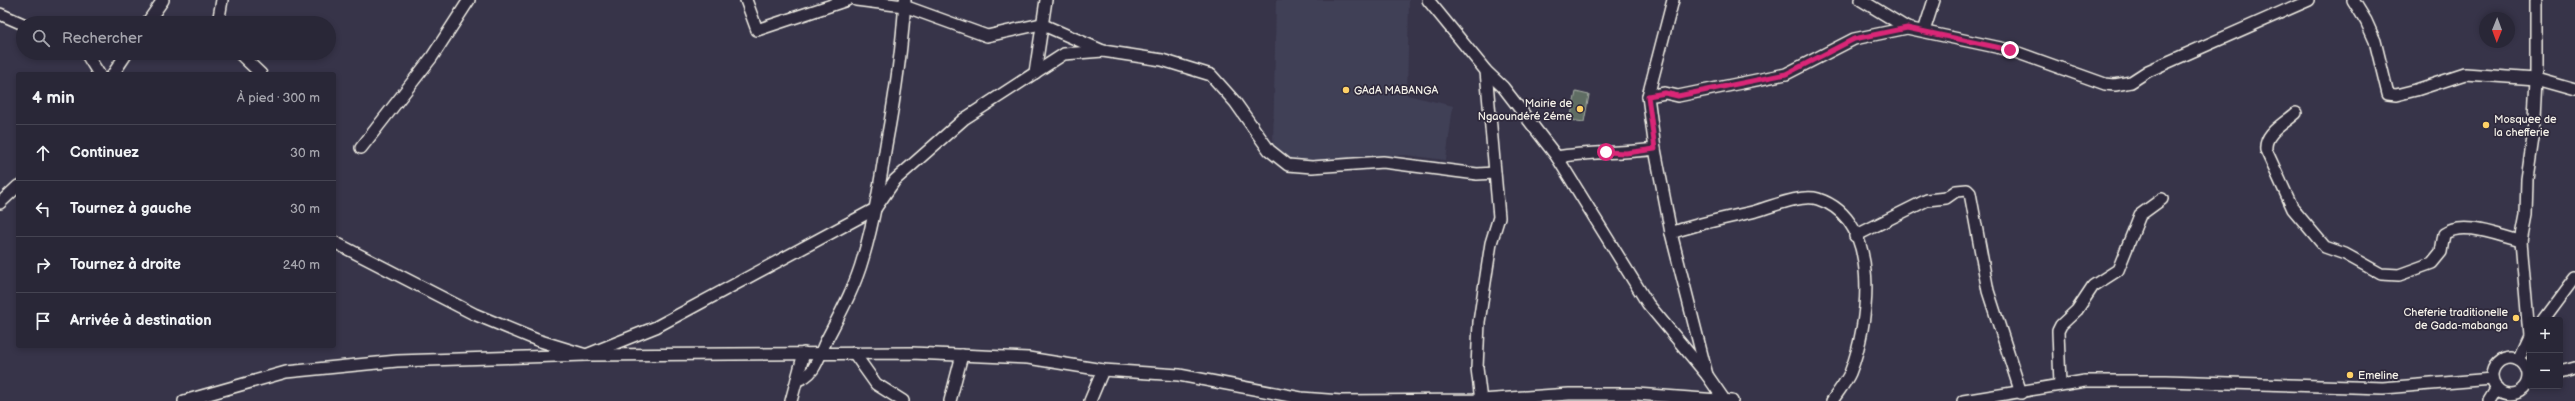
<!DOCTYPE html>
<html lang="fr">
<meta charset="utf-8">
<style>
body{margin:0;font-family:"Balsamiq Sans",sans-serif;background:#312f3f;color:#f1f3f6}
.controls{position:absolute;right:12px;bottom:12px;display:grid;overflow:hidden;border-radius:4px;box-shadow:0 2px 6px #0003}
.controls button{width:36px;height:36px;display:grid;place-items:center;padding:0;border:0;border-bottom:1px solid #454452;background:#292737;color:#f1f3f6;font:20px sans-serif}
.compass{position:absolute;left:2479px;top:12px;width:36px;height:36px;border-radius:50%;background:#292737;box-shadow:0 2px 6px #0003;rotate:181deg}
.stop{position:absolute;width:12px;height:12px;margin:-9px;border:3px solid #db2777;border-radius:50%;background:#fff}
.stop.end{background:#db2777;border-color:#fff;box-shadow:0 1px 4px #0008}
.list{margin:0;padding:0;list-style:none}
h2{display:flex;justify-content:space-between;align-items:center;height:52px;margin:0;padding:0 16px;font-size:17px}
h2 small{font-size:13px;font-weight:400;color:#a5a5ad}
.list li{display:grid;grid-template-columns:26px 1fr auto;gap:12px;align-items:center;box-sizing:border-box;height:56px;padding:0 16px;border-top:1px solid #454452}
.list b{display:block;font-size:15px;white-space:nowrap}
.list em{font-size:13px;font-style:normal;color:#a5a5ad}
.icon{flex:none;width:22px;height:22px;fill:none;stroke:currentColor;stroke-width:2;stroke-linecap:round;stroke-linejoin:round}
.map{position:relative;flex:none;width:2575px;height:401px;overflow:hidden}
.search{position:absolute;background:#292737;box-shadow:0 2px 6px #0003;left:16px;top:16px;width:320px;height:44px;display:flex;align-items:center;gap:10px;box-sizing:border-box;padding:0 14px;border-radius:22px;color:#a5a5ad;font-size:15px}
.panel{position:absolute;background:#292737;box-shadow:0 2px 6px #0003;left:16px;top:72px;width:320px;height:276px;border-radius:4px}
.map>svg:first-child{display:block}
</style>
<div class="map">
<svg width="2575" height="401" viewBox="0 0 2575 401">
<rect width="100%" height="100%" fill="#373449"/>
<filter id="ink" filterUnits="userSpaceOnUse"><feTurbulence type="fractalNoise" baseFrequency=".025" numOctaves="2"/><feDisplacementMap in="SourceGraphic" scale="8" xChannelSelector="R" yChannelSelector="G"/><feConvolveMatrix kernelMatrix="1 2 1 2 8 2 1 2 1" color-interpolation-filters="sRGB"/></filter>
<g filter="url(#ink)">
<!-- built -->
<path fill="#414057" d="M1276 0H1409L1407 95 1453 106 1446 160 1406 155 1296 162 1273 148Z"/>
<!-- green -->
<path fill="#5e6d63" stroke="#a9afa6" d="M1576 92 1589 95 1584 122 1570 120Z"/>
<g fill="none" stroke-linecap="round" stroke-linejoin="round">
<defs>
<g id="minor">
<path d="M746 0 757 30 847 0"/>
<path d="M856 0 904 6 987 36 1041 24 1103 51 1162 60 1211 75 1235 102 1269 150 1288 165 1312 167 1383 162 1477 174 1495 173"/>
<path d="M1428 0 1486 71 1503 87 1557 157 1648 304 1707 375 1725 401"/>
<path d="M1861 0 1907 28 2010 50 2105 84 2115 85 2131 82 2148 71 2309 0"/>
<path d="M2353 0 2366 21 2375 41 2388 94 2396 95 2416 90 2465 74 2536 79 2575 90"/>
<path d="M0 14 23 24"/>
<path d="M147 23 163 0"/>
<path d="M218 23 222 0"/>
<path d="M1924 31 1934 0"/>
<path d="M86 53 99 74"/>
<path d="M239 53 261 74"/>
<path d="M1035 73 1046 0"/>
<path d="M113 74 127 53"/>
<path d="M1648 96 1673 0"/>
<path d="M2296 113C2284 124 2264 133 2266 150L2293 209 2325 247 2345 254 2381 274 2399 275 2432 263 2441 252 2444 234C2464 220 2499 236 2521 241"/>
<path d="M361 148 432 57 469 0"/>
<path d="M1557 157C1590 151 1622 154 1655 149"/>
<path d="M0 203 18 186"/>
<path d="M1671 233C1699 223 1728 218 1756 211 1773 206 1802 194 1818 199 1883 220 1869 325 1850 373 1846 382 1838 392 1832 401"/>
<path d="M1855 236 1927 200 1946 198 1956 191 1967 190 1970 193 1988 291 2021 393"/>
<path d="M334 242 474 314 537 340 586 355 656 327 875 209 895 180 964 119 1064 54 1103 51"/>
<path d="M2543 320 2575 277"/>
<path d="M2529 335 2521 241 2526 215 2527 179 2533 138 2536 79V0"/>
<path d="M854 353 876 384 903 401"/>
<circle cx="2510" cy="376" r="18"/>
<path d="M2518 360 2530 334"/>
<path d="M2560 371 2575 367"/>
<path d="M1707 375 1671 233 1655 149 1648 96 1665 93 1678 96 1786 74 1854 39 1907 28"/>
<path d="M797 380C816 375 818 357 826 341 840 314 855 287 863 258 874 221 880 183 886 145 895 97 902 49 905 0"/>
<path d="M2060 385 2058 331 2061 325 2077 310 2093 286 2118 270 2140 215 2162 199"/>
<path d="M184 401 286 372 397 361 586 355 911 353 1028 358 1103 370 1179 375 1301 398 1341 401 1481 400 1569 394H1636L1732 401"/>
<path d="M791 401 804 353"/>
<path d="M950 401 962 355"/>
<path d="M1090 401 1103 370"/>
<path d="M1481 401 1477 368 1479 322 1491 243 1499 217 1486 71"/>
<path d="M1963 401 2085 381H2166L2383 388 2492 379"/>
<path d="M2489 401 2497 388"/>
</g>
</defs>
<!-- minor casing -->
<use href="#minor" stroke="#f4f1e8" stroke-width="14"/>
<!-- minor -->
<use href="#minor" stroke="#2f2a3d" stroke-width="11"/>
</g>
</g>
<g fill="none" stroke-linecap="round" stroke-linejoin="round" filter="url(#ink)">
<!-- route -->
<path stroke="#db2777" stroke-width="5" d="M1606 152 1626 153 1655 149 1648 96 1665 93 1678 96 1786 74 1854 39 1907 28 2010 50"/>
</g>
<!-- markers -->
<g fill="#ffd166" stroke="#2f2a3d" stroke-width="1.5">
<circle cx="1346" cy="90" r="4"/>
<circle cx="1580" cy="109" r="4"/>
<circle cx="2486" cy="125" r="4"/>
<circle cx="2516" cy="318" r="4"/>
<circle cx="2350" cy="375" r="4"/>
</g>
<g text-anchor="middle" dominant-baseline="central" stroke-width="3.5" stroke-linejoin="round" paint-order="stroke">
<!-- poi labels -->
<g font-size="11" fill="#f4f1e8" stroke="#2f2a3d" text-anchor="start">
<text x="1354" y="90">GAdA MABANGA</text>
<text x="1572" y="103" text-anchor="end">Mairie de<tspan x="1572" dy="13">Ngaoundéré 2éme</tspan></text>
<text x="2494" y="119">Mosquee de<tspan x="2494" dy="13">la chefferie</tspan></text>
<text x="2508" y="312" text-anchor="end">Cheferie traditionelle<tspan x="2508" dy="13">de Gada-mabanga</tspan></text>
<text x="2358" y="375">Emeline</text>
</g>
</g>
</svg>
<div class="controls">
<button>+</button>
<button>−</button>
</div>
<svg class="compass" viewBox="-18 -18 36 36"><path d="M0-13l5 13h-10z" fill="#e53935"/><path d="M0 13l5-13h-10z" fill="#a5a5ad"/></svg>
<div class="stop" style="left:1606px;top:152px"></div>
<div class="stop end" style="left:2010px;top:50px"></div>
<div class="search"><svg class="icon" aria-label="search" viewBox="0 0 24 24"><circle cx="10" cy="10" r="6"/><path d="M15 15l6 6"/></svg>Rechercher</div>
<section class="panel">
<h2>4 min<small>À pied · 300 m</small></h2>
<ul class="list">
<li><svg class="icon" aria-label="ahead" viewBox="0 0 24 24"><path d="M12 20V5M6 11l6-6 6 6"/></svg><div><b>Continuez</b></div><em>30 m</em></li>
<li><svg class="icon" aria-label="left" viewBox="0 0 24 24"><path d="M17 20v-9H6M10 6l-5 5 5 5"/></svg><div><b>Tournez à gauche</b></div><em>30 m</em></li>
<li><svg class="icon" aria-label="right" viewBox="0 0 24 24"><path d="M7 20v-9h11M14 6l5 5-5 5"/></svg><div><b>Tournez à droite</b></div><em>240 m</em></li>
<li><svg class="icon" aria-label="arrive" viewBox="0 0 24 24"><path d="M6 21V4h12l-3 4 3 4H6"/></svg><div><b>Arrivée à destination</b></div></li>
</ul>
</section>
</div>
